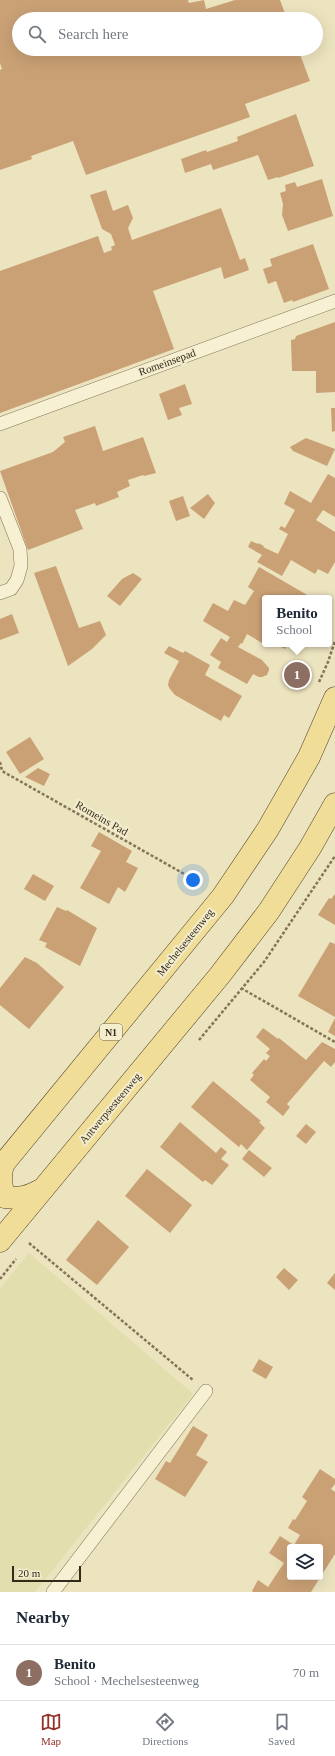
<!DOCTYPE html>
<meta charset="utf-8">
<style>
body{margin:0;font-family:Georgia,serif;background:#f6f6f7;color:#1f2937}
.controls{position:absolute;right:12px;bottom:12px;display:grid;overflow:hidden;border-radius:4px;box-shadow:0 4px 16px #0002}
.controls button{width:36px;height:36px;display:grid;place-items:center;padding:0;border:0;border-bottom:1px solid #e0e1e3;background:#fff;color:#1f2937;font:20px sans-serif}
.scale{position:absolute;left:12px;bottom:10px;width:69px;box-sizing:border-box;padding-left:4px;border:2px solid #342a1c;border-top:0;font-size:11px;line-height:14px;white-space:nowrap;color:#342a1c;-webkit-text-stroke:3px #f4edce;paint-order:stroke}
.you{position:absolute;left:193px;top:880px;width:14px;height:14px;margin:-10px;border:3px solid #fff;border-radius:50%;background:#1a73e8;box-shadow:0 0 0 6px #1a73e833}
.badge{display:grid;place-items:center;width:26px;height:26px;border-radius:50%;background:#923329;color:#fff;font-size:13px;font-weight:700}
.pin{position:absolute;translate:-50% -50%;border:2px solid #fff;box-shadow:0 1px 4px #0006}
.popup{position:absolute;left:262px;top:595px;width:70px;height:52px;box-sizing:border-box;display:grid;place-content:center;border-radius:4px;background:#fff;filter:drop-shadow(0 1px 3px #0005);font-size:13px;white-space:nowrap;color:#747a83}
.popup b{font-size:15px;color:#1f2937}
.popup::after{content:'';position:absolute;left:50%;top:100%;margin-left:-8px;border:8px solid transparent;border-top-color:#fff}
.list{margin:0;padding:0;list-style:none}
h2{display:flex;justify-content:space-between;align-items:center;height:52px;margin:0;padding:0 16px;font-size:17px}
h2 small{font-size:13px;font-weight:400;color:#747a83}
.list li{display:grid;grid-template-columns:26px 1fr auto;gap:12px;align-items:center;box-sizing:border-box;height:56px;padding:0 16px;border-top:1px solid #e0e1e3}
.list b{display:block;font-size:15px;white-space:nowrap}
.list p{margin:0;font-size:13px;white-space:nowrap;color:#747a83}
.list em{font-size:13px;font-style:normal;color:#747a83}
.icon{flex:none;width:22px;height:22px;fill:none;stroke:currentColor;stroke-width:2;stroke-linecap:round;stroke-linejoin:round}
.map{position:relative;flex:none;width:335px;height:1592px;overflow:hidden}
.search{position:absolute;background:#fff;box-shadow:0 4px 16px #0002;left:12px;right:12px;top:12px;height:44px;display:flex;align-items:center;gap:10px;box-sizing:border-box;padding:0 14px;border-radius:22px;color:#747a83;font-size:15px}
.sheet{height:108px;background:#fff}
nav{display:flex;justify-content:space-around;align-items:center;box-sizing:border-box;height:56px;border-top:1px solid #e0e1e3;background:#fff;font-size:11px;color:#747a83}
nav a{display:grid;justify-items:center;gap:2px}
nav .on{color:#923329}
.map>svg:first-child{display:block}
</style>
<div class="map">
<svg width="335" height="1592" viewBox="0 0 335 1592">
<rect width="100%" height="100%" fill="#ece3bf"/>
<!-- farmland -->
<path fill="#e2dead" d="M29 1253 193 1394 35 1592H0V1289Z"/>
<!-- building -->
<g fill="#caa175" fill-rule="evenodd">
<path d="M0 0H188L189 3 204 0 206 9 235 0H280L287 19H19V49H298L310 81 245 104 250 117 86 175 73 141 31 156 32 159 0 170V70L2 69 0 63Z"/>
<path d="M296 114 314 166 278 178V177L268 180 258 155 213 170 211 164 185 173 181 159 206 150 207 152 238 141 237 137Z"/>
<path d="M322 179 333 216 288 231 282 215 283 204 280 193 286 191 285 185 295 182 297 187Z"/>
<path d="M106 190 113 211 128 205 133 218 128 228 132 240 221 208 240 260 245 258 249 270 224 279 221 267 153 291 174 349 0 413V271L98 236 104 253 112 250 111 247 115 245 111 234 102 229 90 195Z"/>
<path d="M313 244 329 289 293 302 292 300 284 303 276 281 268 284 263 269 272 266 270 259Z"/>
<path d="M335 322V392L316 393V371H292L291 340 295 339 296 336Z"/>
<path d="M185 384 192 404 179 408 182 415 168 420 159 394Z"/>
<path d="M331 408H335V431L332 432Z"/>
<path d="M95 426 103 451 143 437 156 473 144 476 143 475 128 480 130 486 117 492 119 497 96 506 95 503 75 510 83 529 28 550 0 471 53 452 65 442 63 437Z"/>
<path d="M306 438 335 449 327 466 293 451 290 447Z"/>
<path d="M328 474 335 478V517L323 510 316 520 335 532V562L328 574 318 569 315 574 291 560 282 576 257 562 262 555 248 547 251 541 258 544V543L264 546 263 547 278 554 288 534 279 529 281 526 285 528 295 510 284 504 290 491 311 503Z"/>
<path d="M208 494 215 503 204 519 190 508Z"/>
<path d="M183 496 190 516 176 521 169 501Z"/>
<path d="M56 566 79 628 100 621 106 635 92 649 68 666 34 573Z"/>
<path d="M259 567 309 596 308 598H265V644H270L269 647 247 634 242 644 241 643 238 647 262 660 269 668V670L267 675 262 677H259L253 674 247 684 218 668 221 662 210 655 221 638 227 642 230 637 203 621 213 603 228 611 234 600 245 605 254 591 248 587Z"/>
<path d="M133 573 142 579 120 606 107 596 122 579Z"/>
<path d="M12 614 19 633 0 640V619Z"/>
<path d="M276 644H288L285 649Z"/>
<path d="M169 646 183 653 185 651 210 665 205 675 242 696 229 718 224 715 221 721 175 695 170 689 168 685 169 680 179 661 164 653Z"/>
<path d="M30 737 44 759 20 774 6 752Z"/>
<path d="M38 768 50 774 44 786 25 777Z"/>
<path d="M99 832 132 851 126 862 138 868 125 892 118 887 109 904 80 888 101 851 91 846Z"/>
<path d="M33 874 54 886 45 901 24 889Z"/>
<path d="M335 894V925L318 915 329 898 331 899Z"/>
<path d="M57 907 66 911 67 910 97 928 80 966 45 947 47 943 39 940Z"/>
<path d="M330 942 335 944V1017L298 996Z"/>
<path d="M25 957 37 963 64 987 29 1029 0 1005V988Z"/>
<path d="M335 1018V1036L328 1032Z"/>
<path d="M263 1028 278 1039 279 1038 306 1060 322 1042 335 1049V1062L331 1067 324 1061 287 1104 290 1107 283 1116 266 1102 270 1097 250 1080 254 1075 252 1073 264 1059 266 1061 270 1056 266 1053 270 1049 256 1037Z"/>
<path d="M213 1081 261 1121 259 1122 265 1128 247 1150 241 1144 239 1147 191 1107Z"/>
<path d="M180 1122 216 1153 221 1147 227 1152 221 1159 229 1165 212 1185 205 1180 203 1182 160 1147Z"/>
<path d="M306 1124 316 1132 306 1144 296 1136Z"/>
<path d="M249 1150 272 1168 264 1177 242 1159Z"/>
<path d="M147 1169 192 1205 170 1233 125 1196Z"/>
<path d="M98 1220 129 1247 97 1285 66 1260Z"/>
<path d="M284 1268 298 1280 289 1290 276 1277Z"/>
<path d="M335 1273V1290L327 1283Z"/>
<path d="M259 1359 273 1367 266 1379 252 1371Z"/>
<path d="M193 1426 208 1435 196 1455 208 1462 185 1497 155 1479 166 1461 170 1463Z"/>
<path d="M320 1469 335 1479V1484L331 1489 335 1492V1554L311 1592H253L252 1591 258 1580 268 1587 284 1563 269 1553 280 1536 294 1545 300 1535 288 1528 293 1519 295 1520 307 1501 302 1497ZM290 1547H320V1577H290Z"/>
</g>
<g fill="none" stroke-linecap="round" stroke-linejoin="round">
<defs>
<g id="service">
<path d="M0 424 335 301"/>
<path d="M0 498 20 549 21 566 17 580 11 589 0 593"/>
<path d="M53 1592 206 1391"/>
</g>
<g id="primary">
<path d="M3 1164C0 1177 0 1185 5 1197 22 1199 28 1197 43 1189"/>
<path d="M0 1168 223 896 268 829 309 757 335 698"/>
<path d="M0 1241 220 975 269 911 310 848 335 804"/>
</g>
</defs>
<!-- service casing -->
<use href="#service" stroke="#847458" stroke-width="14"/>
<!-- primary casing -->
<use href="#primary" stroke="#52422c" stroke-width="23"/>
<!-- path -->
<g stroke="#847458" stroke-width="2.5" stroke-dasharray="3 2" stroke-linecap="butt">
<path d="M319 682 328 662 335 641"/>
<path d="M0 762 2 771 202 884"/>
<path d="M241 988 335 1042"/>
<path d="M199 1040 264 962 335 856"/>
<path d="M29 1243 193 1380"/>
<path d="M0 1279 16 1259"/>
</g>
<!-- service -->
<use href="#service" stroke="#f8f0d2" stroke-width="13"/>
<!-- primary -->
<use href="#primary" stroke="#f0dd97" stroke-width="22"/>
</g>
<g text-anchor="middle" dominant-baseline="central" stroke-width="4" stroke-linejoin="round" paint-order="stroke">
<!-- shield labels -->
<rect fill="#f4edce" stroke="#6e6451" stroke-width="1" x="100" y="1024" width="22" height="16" rx="3"/>
<g font-size="10" font-weight="bold" fill="#342a1c">
<text x="111" y="1032">N1</text>
</g>
<!-- street labels -->
<g font-size="11" fill="#342a1c" stroke="#f4edce">
<text transform="translate(167 362) rotate(-20)">Romeinsepad</text>
<text transform="translate(102 818) rotate(30)">Romeins Pad</text>
<text transform="translate(185 942) rotate(-51)">Mechelsesteenweg</text>
<text transform="translate(110 1108) rotate(-50)">Antwerpsesteenweg</text>
</g>
</g>
</svg>
<div class="controls">
<button><svg class="icon" aria-label="layers" viewBox="0 0 24 24"><path d="M12 4l9 5-9 5-9-5zM3 14l9 5 9-5"/></svg></button>
</div>
<div class="scale">20 m</div>
<div class="you"></div>
<div class="pin badge" style="left:297px;top:675px;background:#8d6e63">1</div>
<div class="popup"><b>Benito</b>School</div>
<div class="search"><svg class="icon" aria-label="search" viewBox="0 0 24 24"><circle cx="10" cy="10" r="6"/><path d="M15 15l6 6"/></svg>Search here</div>
</div>
<section class="sheet">
<h2>Nearby<small></small></h2>
<ul class="list">
<li><span class="badge" style="background:#8d6e63">1</span><div><b>Benito</b><p>School · Mechelsesteenweg</p></div><em>70 m</em></li>
</ul>
</section>
<nav>
<a class="on"><svg class="icon" aria-label="map" viewBox="0 0 24 24"><path d="M3 6l6-2 6 2 6-2v14l-6 2-6-2-6 2zM9 4v14M15 6v14"/></svg>Map</a>
<a><svg class="icon" aria-label="directions" viewBox="0 0 24 24"><path d="M12 3l9 9-9 9-9-9zM9 14v-3h6M13 9l2 2-2 2"/></svg>Directions</a>
<a><svg class="icon" aria-label="saved" viewBox="0 0 24 24"><path d="M7 4h10v16l-5-4-5 4z"/></svg>Saved</a>
</nav>
